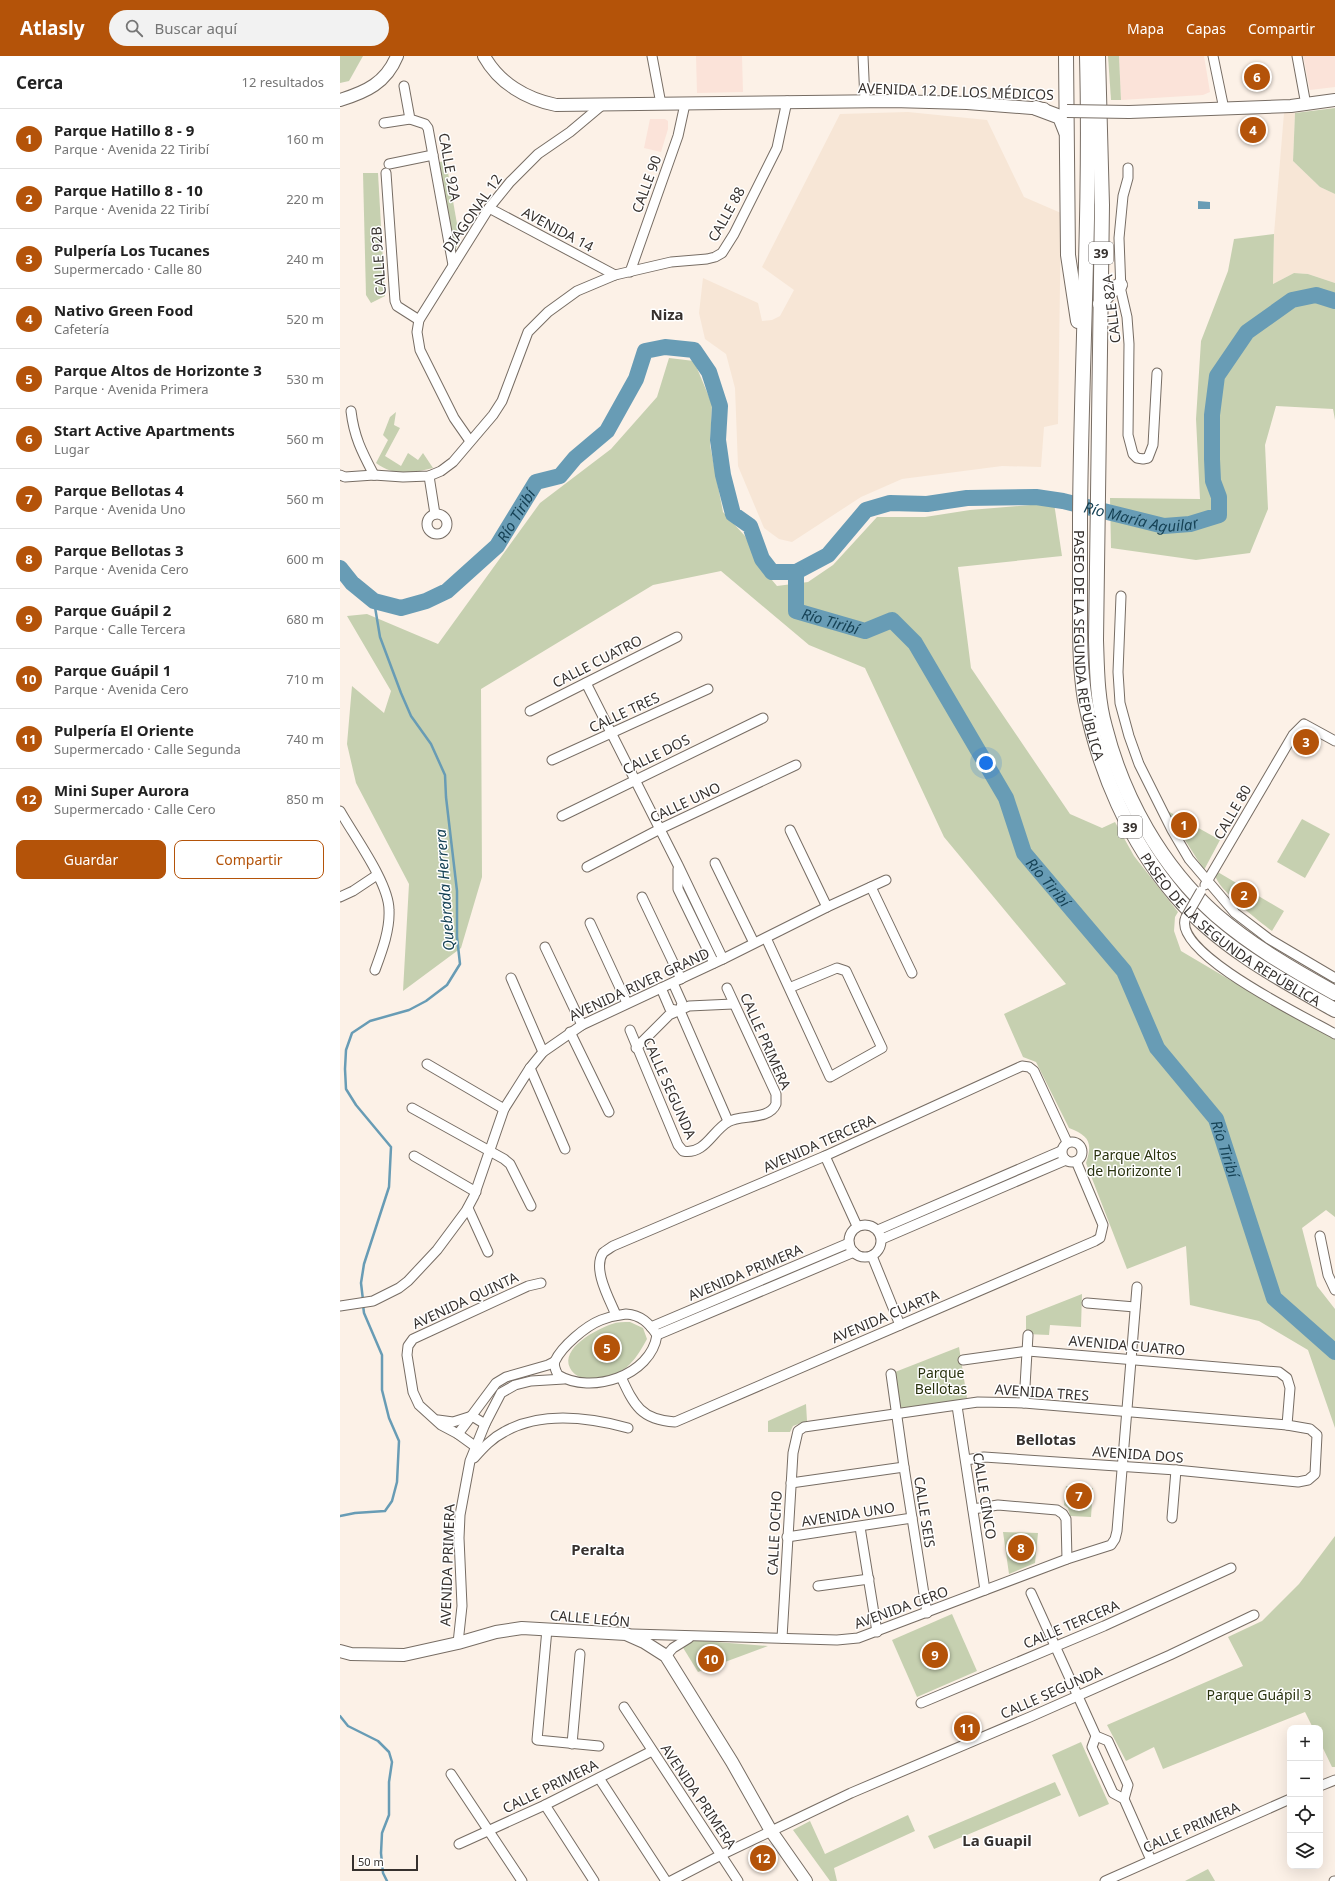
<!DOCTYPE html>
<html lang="es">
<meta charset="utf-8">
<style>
body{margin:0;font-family:"Noto Sans",sans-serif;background:#f2f2f2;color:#222}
.controls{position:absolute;right:12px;bottom:12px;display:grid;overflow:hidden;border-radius:8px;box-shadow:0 4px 16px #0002}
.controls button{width:36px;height:36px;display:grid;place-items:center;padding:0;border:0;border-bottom:1px solid #e0e0e0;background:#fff;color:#222;font:20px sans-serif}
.scale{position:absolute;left:12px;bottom:10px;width:66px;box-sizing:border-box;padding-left:4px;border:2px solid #36312e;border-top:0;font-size:11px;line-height:14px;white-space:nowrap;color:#36312e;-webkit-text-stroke:3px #fff;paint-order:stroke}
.you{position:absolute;left:646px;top:707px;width:14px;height:14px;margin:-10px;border:3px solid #fff;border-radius:50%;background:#1a73e8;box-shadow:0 0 0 6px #1a73e833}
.badge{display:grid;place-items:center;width:26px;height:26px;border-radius:50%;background:#b45309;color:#fff;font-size:13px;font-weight:700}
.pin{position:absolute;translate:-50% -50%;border:2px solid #fff;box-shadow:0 1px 4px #0006}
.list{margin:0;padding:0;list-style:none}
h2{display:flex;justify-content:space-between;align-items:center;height:52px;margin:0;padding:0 16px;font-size:17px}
h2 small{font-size:13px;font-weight:400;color:#767676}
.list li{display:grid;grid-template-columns:26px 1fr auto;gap:12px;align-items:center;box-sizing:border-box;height:60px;padding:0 16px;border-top:1px solid #e0e0e0}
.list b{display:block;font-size:15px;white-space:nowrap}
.list p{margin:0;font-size:13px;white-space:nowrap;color:#767676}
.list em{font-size:13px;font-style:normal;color:#767676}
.actions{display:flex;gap:8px;padding:12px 16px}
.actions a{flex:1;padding:9px 0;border:1px solid #b45309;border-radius:8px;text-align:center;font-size:14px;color:#b45309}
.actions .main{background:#b45309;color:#fff}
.icon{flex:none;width:22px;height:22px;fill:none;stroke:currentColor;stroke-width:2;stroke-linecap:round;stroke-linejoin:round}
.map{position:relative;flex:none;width:995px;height:1825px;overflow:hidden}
header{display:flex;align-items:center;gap:24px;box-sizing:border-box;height:56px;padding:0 20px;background:#b45309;color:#fff}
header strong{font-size:19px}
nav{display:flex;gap:22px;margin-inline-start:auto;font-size:14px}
.search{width:280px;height:36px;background:#f2f2f2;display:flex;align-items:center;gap:10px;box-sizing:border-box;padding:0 14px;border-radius:22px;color:#767676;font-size:15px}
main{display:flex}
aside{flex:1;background:#fff}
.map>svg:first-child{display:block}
</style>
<header>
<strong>Atlasly</strong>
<div class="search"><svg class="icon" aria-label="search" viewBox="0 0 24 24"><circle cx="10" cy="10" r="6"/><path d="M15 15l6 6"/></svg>Buscar aquí</div>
<nav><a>Mapa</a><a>Capas</a><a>Compartir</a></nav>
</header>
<main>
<aside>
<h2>Cerca<small>12 resultados</small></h2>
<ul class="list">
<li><span class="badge">1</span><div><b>Parque Hatillo 8 - 9</b><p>Parque · Avenida 22 Tiribí</p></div><em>160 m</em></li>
<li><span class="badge">2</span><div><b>Parque Hatillo 8 - 10</b><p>Parque · Avenida 22 Tiribí</p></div><em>220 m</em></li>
<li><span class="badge">3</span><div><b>Pulpería Los Tucanes</b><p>Supermercado · Calle 80</p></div><em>240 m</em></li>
<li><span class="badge">4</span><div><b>Nativo Green Food</b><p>Cafetería</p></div><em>520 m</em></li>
<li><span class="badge">5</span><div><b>Parque Altos de Horizonte 3</b><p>Parque · Avenida Primera</p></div><em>530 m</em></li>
<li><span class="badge">6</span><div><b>Start Active Apartments</b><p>Lugar</p></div><em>560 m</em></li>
<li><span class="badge">7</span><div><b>Parque Bellotas 4</b><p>Parque · Avenida Uno</p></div><em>560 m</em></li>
<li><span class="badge">8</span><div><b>Parque Bellotas 3</b><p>Parque · Avenida Cero</p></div><em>600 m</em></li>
<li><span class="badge">9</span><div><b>Parque Guápil 2</b><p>Parque · Calle Tercera</p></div><em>680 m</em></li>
<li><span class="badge">10</span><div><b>Parque Guápil 1</b><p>Parque · Avenida Cero</p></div><em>710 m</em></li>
<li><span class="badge">11</span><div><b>Pulpería El Oriente</b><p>Supermercado · Calle Segunda</p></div><em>740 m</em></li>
<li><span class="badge">12</span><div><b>Mini Super Aurora</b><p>Supermercado · Calle Cero</p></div><em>850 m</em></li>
</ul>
<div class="actions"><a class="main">Guardar</a><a>Compartir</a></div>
</aside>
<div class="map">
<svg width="995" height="1825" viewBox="0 0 995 1825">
<rect width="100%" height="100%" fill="#fcf1e7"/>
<!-- built -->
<g fill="#f7e6d6">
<path d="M568 56 647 64 684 141 721 157 718 368 704 371 701 411 662 410 562 423 521 441 452 486 439 483 424 472 398 410 395 332 386 298 365 283 359 257 363 222 418 247 422 265 432 264 440 260 454 234 422 211 500 58Z"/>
<path d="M944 57H955L953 105 980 131 995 138V227L968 218 954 217 933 228 934 178Z"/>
</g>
<!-- education -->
<g fill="#fbe3d9">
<path d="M356 0H402L403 36 357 37Z"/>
<path d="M779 0H864L870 36 863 39 781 44Z"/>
<path d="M963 0H995V31L970 34Z"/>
<path d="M310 63H325L328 65V73L321 96 304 92Z"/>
</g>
<!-- green -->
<g fill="#c6d0b0">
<path d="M0 0H23L9 25 0 27Z"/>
<path d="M768 0H779L781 44H771Z"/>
<path d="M995 52V138L980 131 953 105 955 57Z"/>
<path d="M106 105 120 185 115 194 99 106Z"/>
<path d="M23 117H38L45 240 31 247 26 239Z"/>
<path d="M934 178 933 228 954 217 968 218 995 227V364L993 353 936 350 925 389 928 453 910 497 856 504 771 492 770 442 860 443 856 363 861 285 888 215 894 183Z"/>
<path d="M329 302 354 305 372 348 370 389 383 456 405 480 420 510 437 530 468 526 493 509 537 461H585L630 454 714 447 722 500 618 511 631 612 730 758 762 772 775 766 794 800 838 856 835 861 834 875 841 895 924 944 995 982V1161L986 1154 962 1172 977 1230 995 1253V1372L968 1294 919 1265 850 1249 846 1190 787 1213 746 1107C753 1086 749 1080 729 1072L696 1006 683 1001 664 958 726 928 604 781 525 612 469 589 381 515 313 529 141 633 142 821 121 892 63 935 69 828 16 727 7 688 12 630 44 657 51 635 7 560 27 558 98 588 200 447 271 393 317 341Z"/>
<path d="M56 356 54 369 60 372 45 400 61 410 68 397 78 404 83 397 93 412C72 417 55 421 36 407L48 384 43 379 50 361Z"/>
<path d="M826 754 880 784 864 814Z"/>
<path d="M962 763 990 778 965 822 937 806Z"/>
<path d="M876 815 944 855 932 875C919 865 878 834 875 819Z"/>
<path d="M742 1238 741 1271 710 1269 709 1279 686 1278V1260Z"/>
<path d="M290 1266 303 1272 307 1283C302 1292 297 1301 290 1308 278 1321 240 1332 230 1312 220 1292 257 1273 272 1268 277 1266 284 1266 290 1266Z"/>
<path d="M619 1291 627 1342 561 1355 555 1316Z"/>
<path d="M466 1348 467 1365 453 1370 450 1376H428V1365Z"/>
<path d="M726 1430 753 1432 751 1461 730 1460 728 1452 724 1449Z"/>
<path d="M663 1476 698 1477 695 1507 669 1518Z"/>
<path d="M995 1480V1711H992L980 1686V1672H973L965 1656 823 1713 814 1691 786 1705 767 1669 903 1610 888 1581 922 1565 959 1528Z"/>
<path d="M612 1558 637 1615 577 1641 552 1584Z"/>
<path d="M351 1584 428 1590 358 1616 342 1590Z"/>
<path d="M741 1686 769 1748 739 1761 712 1699Z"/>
<path d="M715 1726 721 1739 594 1793 588 1780Z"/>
<path d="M568 1759 575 1775 494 1812 497 1825H490L453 1774 470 1765 485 1798Z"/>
<path d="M868 1813 875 1825H845Z"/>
</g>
<!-- water -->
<path fill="#689cb5" d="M858 145 870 146V153H858Z"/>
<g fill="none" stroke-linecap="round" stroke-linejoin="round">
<!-- stream -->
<g stroke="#689cb5" stroke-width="2.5">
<path d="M23 1244 21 1227 24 1208 49 1131 51 1091 16 1049 6 1033 5 1013 6 994 12 977 30 965 69 954 86 945 107 929 120 908 117 881V835L106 741 105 719 91 688 71 660 61 637 40 581 34 545"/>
<path d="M0 1460 15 1457 45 1455 52 1445 57 1426 59 1385 49 1362 42 1334V1299L24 1257 23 1249"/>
<path d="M0 1660 8 1670 38 1685 49 1696 52 1706 49 1726V1759L42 1777 41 1797 43 1817 47 1825"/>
</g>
<!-- river -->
<g stroke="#689cb5" stroke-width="16">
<path id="s1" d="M0 512 12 527 34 545 61 552 86 545 107 535 157 490 196 426 220 420 235 402 267 375 296 323 305 295 325 291 354 294 369 316 380 350 378 384 383 419 393 458 410 470 422 503 432 516H456L488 499 526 454 550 447 587 448 627 442 696 441 723 445 824 470 850 468 879 459V441L873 425 872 403V359L877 320 907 276 952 244 976 239 995 245"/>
<path id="s2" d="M456 516V555L525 575 552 564 575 587 666 742 684 797 784 915 817 992 876 1063 934 1242 995 1296"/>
</g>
<defs>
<g id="minor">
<path d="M312 0 321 48"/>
<path d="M523 0 525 45"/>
<path d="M873 0 884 53"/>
<path d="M957 0 966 49"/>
<path d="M64 30 70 63 85 68 88 72 113 209"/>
<path d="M44 67 70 63"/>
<path d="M49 108 93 99"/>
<path d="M788 112V122L783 140 779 182 781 235 787 261 789 288 788 379 793 398 797 402 803 403 808 402 813 389 817 317"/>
<path d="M46 117 55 245 57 250 79 264"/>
<path d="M149 152 275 219"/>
<path d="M290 216 338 80 345 48"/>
<path d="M11 355C14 381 22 396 34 419"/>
<path d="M130 385 114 362 80 294 77 276 79 264 149 152 170 126 198 98 230 76 261 50"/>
<path d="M0 419 5 421 34 419 63 421 89 420 101 415 113 406 153 359 162 345 188 276 208 256 237 235 275 219 331 206 367 203 375 201 382 197 394 178 437 92 447 45"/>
<path d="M89 420 95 458"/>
<circle cx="97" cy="468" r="10"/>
<path d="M781 540 778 616 780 647 789 680 799 708 832 774 849 803 895 857 929 883 995 922"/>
<path d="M246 627 338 809 383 903"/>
<path d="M190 655 337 581"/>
<path d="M212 704 368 633"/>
<path d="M0 755C14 780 49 827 49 854 50 874 42 895 35 914"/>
<path d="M222 760 423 662"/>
<path d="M450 774 487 851"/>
<path d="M375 807 414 887"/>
<path d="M247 811 320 773 456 709"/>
<path d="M338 813V833L374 907"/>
<path d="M865 829 953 679 964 668 995 685"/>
<path d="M531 831 572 917"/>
<path d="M0 841 13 835 37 819"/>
<path d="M302 841 341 923"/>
<path d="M846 861C829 896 969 963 995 978"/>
<path d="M250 867 287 947"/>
<path d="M426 882 490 1021 542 992 506 915 497 912 449 932"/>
<path d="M205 891 242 969"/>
<path d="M171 922 203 996"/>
<path d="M333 927 342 947 340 955 388 1065"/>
<path d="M321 932 330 953 340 955"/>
<path d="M290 974 338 1089 343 1095C365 1099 372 1075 388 1066 400 1058 429 1065 436 1048V1038L387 932"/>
<path d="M230 976 269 1056"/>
<path d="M296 992 329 959 349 950 393 948"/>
<path d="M87 1008 164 1053"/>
<path d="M190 1012 225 1093"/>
<path d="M72 1052 164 1103 170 1108 191 1150"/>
<circle cx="732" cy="1096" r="10"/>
<path d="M74 1100 136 1136"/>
<path d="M485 1100 517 1170"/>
<path d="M128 1152 148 1196"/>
<circle cx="525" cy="1185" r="16"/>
<path d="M538 1174 721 1095"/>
<path d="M980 1180 988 1219 995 1234"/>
<path d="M542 1183 726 1104"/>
<path d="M532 1200 560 1269"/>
<path d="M747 1247 795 1251"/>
<path d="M0 1250 33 1245 59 1232 68 1225 97 1194 126 1155 134 1140 164 1053 190 1012 203 996 242 969 383 903 487 851 546 824"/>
<path d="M286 1258C301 1259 309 1267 317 1279 311 1320 251 1339 218 1319 216 1315 213 1310 215 1305 222 1290 246 1270 261 1264 269 1261 277 1259 286 1258Z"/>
<path d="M276 1259C270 1244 252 1213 263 1197 265 1195 270 1192 273 1190L485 1100 682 1010 689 1011 694 1015 727 1086"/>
<path d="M311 1271 509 1187"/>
<path d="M317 1279 514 1196"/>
<path d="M623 1304 688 1295 939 1316 947 1322 950 1332 947 1369 970 1373 977 1379 975 1418 968 1424 958 1426 836 1414 644 1401 626 1404"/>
<path d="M551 1318 564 1411 587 1557"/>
<path d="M281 1321C294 1349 301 1364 335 1366L755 1185 760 1182 763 1169 736 1105"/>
<path d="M684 1347 688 1279"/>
<path d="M617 1350 645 1534"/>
<path d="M98 1364 113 1366 132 1360 145 1368"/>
<path d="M118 1378 156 1327 166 1321 208 1309 214 1306"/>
<path d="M136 1391 118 1378 101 1369 79 1349 73 1336 67 1299 68 1290 73 1283 188 1230 201 1227"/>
<path d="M134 1402C143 1392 152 1382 164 1376 201 1355 248 1361 288 1372"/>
<path d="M451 1427 564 1411"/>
<path d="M633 1453 658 1449 717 1454 723 1458 726 1463 727 1503"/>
<path d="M832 1462 836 1414"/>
<path d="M520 1471 537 1576"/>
<path d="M447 1481 572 1462"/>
<path d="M478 1530 529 1523"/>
<path d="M691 1537 756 1680 768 1685 788 1729 784 1743"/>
<path d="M207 1573 197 1684 259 1690"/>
<path d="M292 1578 497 1584 518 1582 727 1503 771 1489 775 1483 777 1475 797 1231"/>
<path d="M442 1582 453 1397 458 1375 464 1371 638 1346 684 1347 947 1369"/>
<path d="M118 1587 122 1550 119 1482 120 1459 130 1405 145 1368 161 1337 175 1329 191 1325 224 1323"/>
<path d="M326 1600 333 1592 349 1582"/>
<path d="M581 1647 764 1570 891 1512"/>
<path d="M284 1651 398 1825"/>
<path d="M756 1680 752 1691 773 1737 784 1743 811 1804"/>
<path d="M232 1688 240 1598"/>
<path d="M111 1718 182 1825"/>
<path d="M259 1722 326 1825"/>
<path d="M980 1730 995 1724"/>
<path d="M205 1749 254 1825"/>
<path d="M119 1788 205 1749 312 1695"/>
<path d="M331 1825 381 1799 511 1737 690 1661 830 1599 914 1559"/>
<path d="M765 1825 950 1743"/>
<path d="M994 1825H995"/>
</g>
<g id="secondary">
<path d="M144 0C159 27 186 43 216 49L552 45 627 47 704 53"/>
<path d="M0 44C26 36 46 27 57 0"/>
<path d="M789 56 951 50 995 44"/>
<path d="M0 1595 11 1598 64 1599 118 1587 156 1576 182 1572 286 1578 304 1586 326 1600 392 1706 431 1775 466 1825"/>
</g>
<g id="trunk">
<path d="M726 0 728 199 738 265"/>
<path id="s3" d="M747 0C751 154 741 309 740 463 740 493 740 523 740 554 740 584 740 614 745 644 759 715 789 785 836 840 880 891 938 922 995 954"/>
<path d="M758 0 762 149 756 584C757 613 757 643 765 671 783 742 821 810 876 859 912 890 953 914 995 937"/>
<path d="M696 52 720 61 726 76"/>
<path d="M760 248 771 235 780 229"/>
</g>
</defs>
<!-- minor casing -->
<use href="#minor" stroke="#776d64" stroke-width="11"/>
<!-- secondary casing -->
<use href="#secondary" stroke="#776d64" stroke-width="14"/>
<!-- trunk casing -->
<use href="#trunk" stroke="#776d64" stroke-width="16"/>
<!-- minor -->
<use href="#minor" stroke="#fff" stroke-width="9"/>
<!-- secondary -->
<use href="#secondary" stroke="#fff" stroke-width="12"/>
<!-- trunk -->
<use href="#trunk" stroke="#fff" stroke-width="14"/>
<defs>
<path id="minor-bridge" d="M846 861 861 835"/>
<path id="secondary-bridge" d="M727 55 789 56"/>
</defs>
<!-- minor-bridge casing -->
<use href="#minor-bridge" stroke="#776d64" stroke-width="11" stroke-linecap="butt"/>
<!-- secondary-bridge casing -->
<use href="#secondary-bridge" stroke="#776d64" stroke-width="14" stroke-linecap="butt"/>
<!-- minor-bridge -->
<use href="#minor-bridge" stroke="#fff" stroke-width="9"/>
<!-- secondary-bridge -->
<use href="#secondary-bridge" stroke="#fff" stroke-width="12"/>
</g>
<g text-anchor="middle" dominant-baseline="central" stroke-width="3" stroke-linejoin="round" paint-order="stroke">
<!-- shield labels -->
<g fill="#fff" stroke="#726f6d" stroke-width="1">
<rect x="749" y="186" width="24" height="22" rx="3"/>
<rect x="778" y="760" width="24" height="22" rx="3"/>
</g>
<g font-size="13" font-weight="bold" fill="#36312e">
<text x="761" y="197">39</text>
<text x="790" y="771">39</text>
</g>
<!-- street labels -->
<g font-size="14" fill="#36312e" stroke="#fff">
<text transform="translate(616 35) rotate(2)">AVENIDA 12 DE LOS MÉDICOS</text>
<text transform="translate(110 111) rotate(80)">CALLE 92A</text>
<text transform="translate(306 128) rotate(-70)">CALLE 90</text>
<text transform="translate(132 157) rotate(-55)">DIAGONAL 12</text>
<text transform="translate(386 158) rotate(-61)">CALLE 88</text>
<text transform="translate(218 173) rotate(28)">AVENIDA 14</text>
<text transform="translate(38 205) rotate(-94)">CALLE 92B</text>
<text transform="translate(771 253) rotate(-97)">CALLE 82A</text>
<text stroke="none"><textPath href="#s3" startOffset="590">PASEO DE LA SEGUNDA REPÚBLICA</textPath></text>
<text transform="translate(257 605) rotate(-27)">CALLE CUATRO</text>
<text transform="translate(284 656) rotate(-25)">CALLE TRES</text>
<text transform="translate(316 698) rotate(-26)">CALLE DOS</text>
<text transform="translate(345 746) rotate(-25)">CALLE UNO</text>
<text transform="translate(892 756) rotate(-60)">CALLE 80</text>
<text stroke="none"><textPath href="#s3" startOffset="926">PASEO DE LA SEGUNDA REPÚBLICA</textPath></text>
<text transform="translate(299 928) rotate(-25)">AVENIDA RIVER GRAND</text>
<text transform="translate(426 985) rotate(66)">CALLE PRIMERA</text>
<text transform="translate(330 1032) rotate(66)">CALLE SEGUNDA</text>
<text transform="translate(479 1087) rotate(-24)">AVENIDA TERCERA</text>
<text transform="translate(405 1216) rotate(-23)">AVENIDA PRIMERA</text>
<text transform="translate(125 1244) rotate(-25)">AVENIDA QUINTA</text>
<text transform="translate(545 1260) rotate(-23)">AVENIDA CUARTA</text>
<text transform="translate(787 1289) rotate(5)">AVENIDA CUATRO</text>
<text transform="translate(702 1336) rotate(4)">AVENIDA TRES</text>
<text transform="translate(798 1398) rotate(4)">AVENIDA DOS</text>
<text transform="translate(645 1440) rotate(81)">CALLE CINCO</text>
<text transform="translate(585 1456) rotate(81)">CALLE SEIS</text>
<text transform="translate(508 1458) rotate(-9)">AVENIDA UNO</text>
<text transform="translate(434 1477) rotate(-87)">CALLE OCHO</text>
<text transform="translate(107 1509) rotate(-88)">AVENIDA PRIMERA</text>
<text transform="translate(561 1551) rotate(-20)">AVENIDA CERO</text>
<text transform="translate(250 1562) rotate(5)">CALLE LEÓN</text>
<text transform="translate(731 1568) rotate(-23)">CALLE TERCERA</text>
<text transform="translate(711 1636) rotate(-24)">CALLE SEGUNDA</text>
<text transform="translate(210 1730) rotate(-26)">CALLE PRIMERA</text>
<text transform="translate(359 1740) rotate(56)">AVENIDA PRIMERA</text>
<text transform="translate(851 1771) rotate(-24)">CALLE PRIMERA</text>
</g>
<!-- park labels -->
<g font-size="14" fill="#29320e" stroke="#fff">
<text x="795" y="1098">Parque Altos<tspan x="795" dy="16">de Horizonte 1</tspan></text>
<text x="601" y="1316">Parque<tspan x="601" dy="16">Bellotas</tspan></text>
<text x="919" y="1638">Parque Guápil 3</text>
</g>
<!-- neighbourhood labels -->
<g font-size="15" font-weight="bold" fill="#36312e" stroke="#fff">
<text x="327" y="258">Niza</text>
<text x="706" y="1383">Bellotas</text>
<text x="258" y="1493">Peralta</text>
<text x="657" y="1784">La Guapil</text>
</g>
<!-- water labels -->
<g font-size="15" font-style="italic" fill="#164255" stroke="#fff">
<text stroke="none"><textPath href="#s1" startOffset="1138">Río María Aguilar</textPath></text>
<text stroke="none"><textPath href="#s1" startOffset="228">Río Tiribí</textPath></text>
<text stroke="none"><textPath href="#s2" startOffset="75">Río Tiribí</textPath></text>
<text stroke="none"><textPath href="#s2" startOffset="448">Río Tiribí</textPath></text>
<text transform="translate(104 834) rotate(-94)">Quebrada Herrera</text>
<text stroke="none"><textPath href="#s2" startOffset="772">Río Tiribí</textPath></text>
</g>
</g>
</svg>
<div class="controls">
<button>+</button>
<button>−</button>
<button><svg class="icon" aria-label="locate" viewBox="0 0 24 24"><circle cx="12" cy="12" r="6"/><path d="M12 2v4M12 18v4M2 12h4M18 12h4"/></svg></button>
<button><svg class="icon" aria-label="layers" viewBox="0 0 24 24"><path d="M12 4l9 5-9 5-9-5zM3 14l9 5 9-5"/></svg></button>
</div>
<div class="scale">50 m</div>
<div class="you"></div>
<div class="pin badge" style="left:844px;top:769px">1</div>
<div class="pin badge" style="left:904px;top:839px">2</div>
<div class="pin badge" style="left:966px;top:686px">3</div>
<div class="pin badge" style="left:913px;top:74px">4</div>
<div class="pin badge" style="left:267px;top:1292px">5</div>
<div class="pin badge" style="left:917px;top:21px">6</div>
<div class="pin badge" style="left:739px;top:1440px">7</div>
<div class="pin badge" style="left:681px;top:1492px">8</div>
<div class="pin badge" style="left:595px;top:1599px">9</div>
<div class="pin badge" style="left:371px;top:1603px">10</div>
<div class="pin badge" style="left:627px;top:1672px">11</div>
<div class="pin badge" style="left:423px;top:1802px">12</div>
</div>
</main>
